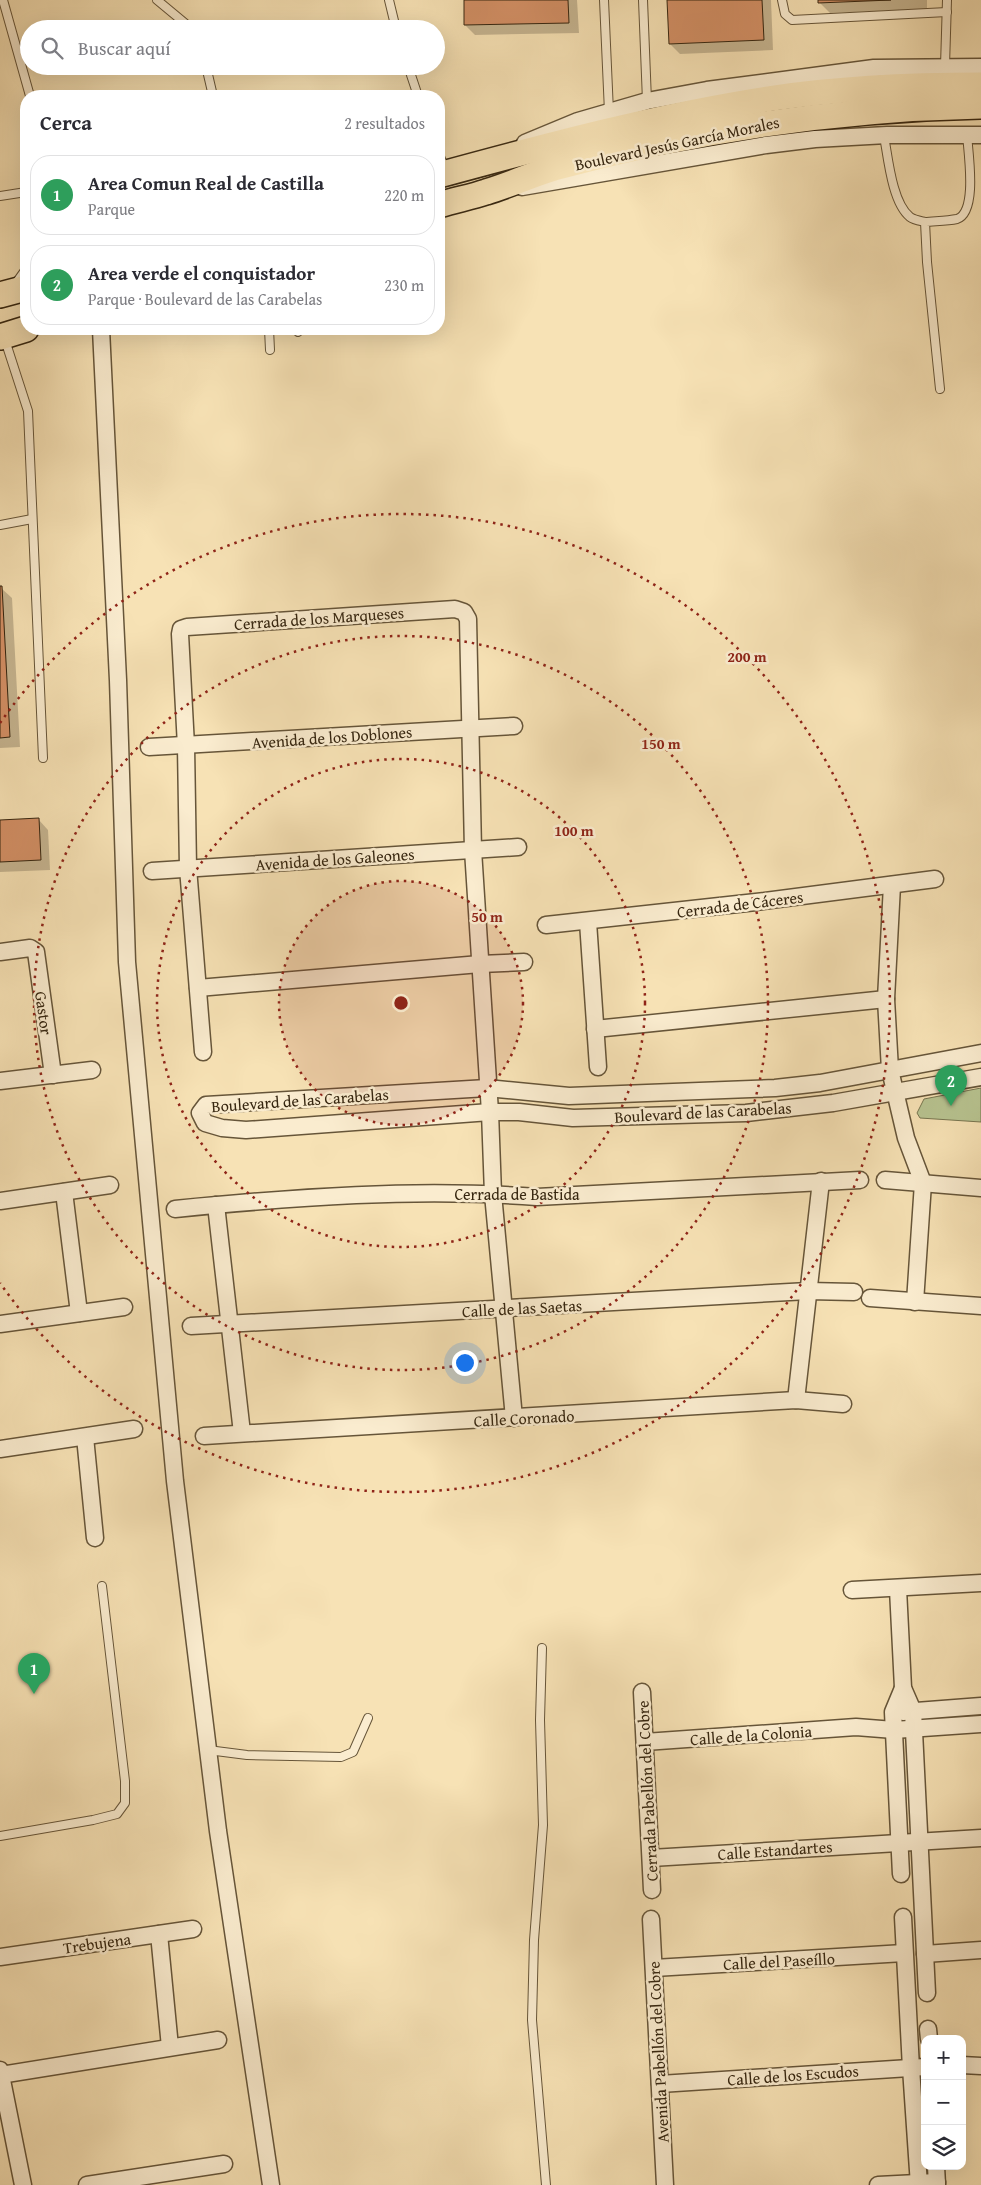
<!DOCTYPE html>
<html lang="es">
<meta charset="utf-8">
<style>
body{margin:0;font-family:"Gentium Book Plus",serif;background:#f7f7f7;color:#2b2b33}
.controls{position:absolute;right:15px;bottom:15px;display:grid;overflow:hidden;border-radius:10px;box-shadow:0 5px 20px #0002}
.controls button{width:45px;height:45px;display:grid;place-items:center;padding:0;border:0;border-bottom:1px solid #e1e1e2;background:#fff;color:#2b2b33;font:25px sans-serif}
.you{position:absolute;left:464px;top:1362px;width:18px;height:18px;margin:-12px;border:4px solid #fff;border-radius:50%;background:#1a73e8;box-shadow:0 0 0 8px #1a73e833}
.badge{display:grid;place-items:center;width:32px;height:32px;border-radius:50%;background:#8f2418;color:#fff;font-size:16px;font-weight:700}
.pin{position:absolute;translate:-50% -41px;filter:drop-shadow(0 1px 2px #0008)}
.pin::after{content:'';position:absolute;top:26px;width:18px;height:15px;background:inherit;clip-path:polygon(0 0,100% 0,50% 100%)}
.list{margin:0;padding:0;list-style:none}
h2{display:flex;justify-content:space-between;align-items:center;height:65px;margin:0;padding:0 20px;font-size:21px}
h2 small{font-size:16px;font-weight:400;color:#7c7c81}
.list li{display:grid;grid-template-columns:32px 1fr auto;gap:15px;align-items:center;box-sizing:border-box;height:80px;margin:0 10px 10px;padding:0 10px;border:1px solid #e1e1e2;border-radius:20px}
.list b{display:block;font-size:19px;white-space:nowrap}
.list p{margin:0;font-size:16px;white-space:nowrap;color:#7c7c81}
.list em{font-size:16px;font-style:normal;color:#7c7c81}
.icon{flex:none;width:28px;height:28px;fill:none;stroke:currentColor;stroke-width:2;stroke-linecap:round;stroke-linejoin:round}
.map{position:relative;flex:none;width:981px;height:2185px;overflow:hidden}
.search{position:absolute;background:#fff;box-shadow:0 5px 20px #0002;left:20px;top:20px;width:425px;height:55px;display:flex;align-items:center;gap:12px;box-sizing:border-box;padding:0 18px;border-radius:28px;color:#7c7c81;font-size:19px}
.panel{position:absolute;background:#fff;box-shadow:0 5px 20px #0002;left:20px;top:90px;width:425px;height:245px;border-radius:20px}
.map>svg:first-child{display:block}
</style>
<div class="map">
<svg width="981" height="2185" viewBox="0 0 981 2185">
<rect width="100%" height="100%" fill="#f7e2b5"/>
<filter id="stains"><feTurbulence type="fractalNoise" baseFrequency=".004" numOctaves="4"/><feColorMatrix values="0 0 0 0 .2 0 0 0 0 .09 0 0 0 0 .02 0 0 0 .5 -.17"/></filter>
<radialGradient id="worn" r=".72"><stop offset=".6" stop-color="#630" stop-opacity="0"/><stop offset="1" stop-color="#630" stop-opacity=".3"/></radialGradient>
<!-- green -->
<path fill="#b8c491" stroke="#777550" d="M981 1088V1122L920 1118 917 1113 924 1099Z"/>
<!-- shadow -->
<g fill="#0003">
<path d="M465 0H577L579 33 475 35 465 25Z"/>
<path d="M668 0H771L773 50 680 54 670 44Z"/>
<path d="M819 0H927V9L830 13 820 3Z"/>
<path d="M0 584 1 588 12 598 20 747 0 748Z"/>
<path d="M38 819 48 830 50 870 0 872V821Z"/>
</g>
<!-- building -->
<g fill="#d39066" stroke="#362610">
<path d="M464 0H568L569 23 464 25Z"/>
<path d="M667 0H762L764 40 669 44Z"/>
<path d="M818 0H891L818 3Z"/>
<path d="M0 586H2L10 737 0 738Z"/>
<path d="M39 818 41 860 0 862V820Z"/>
</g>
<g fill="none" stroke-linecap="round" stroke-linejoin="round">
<defs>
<g id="service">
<path d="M3 0 30 96"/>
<path d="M157 0 192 29"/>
<path d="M389 0 396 29"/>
<path d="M604 0 609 112"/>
<path d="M643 0 647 101"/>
<path d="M782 0 785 14 792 20 947 12"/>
<path d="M206 66 213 96"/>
<path d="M408 66 418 96"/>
<path d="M945 66 947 0"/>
<path d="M884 136C888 157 892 203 910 217 914 220 921 221 925 222"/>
<path d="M439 154 445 169"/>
<path d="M0 196 26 192"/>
<path d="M16 283 26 269"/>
<path d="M269 329 270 350"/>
<path d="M297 329 298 332"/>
<path d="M5 340 28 411 43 758"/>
<path d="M940 389 927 262 925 222C935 221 947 221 957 219 978 212 968 152 967 134"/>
<path d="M0 525 32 519"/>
<path d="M542 1648 540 1720 543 1825 534 1940 532 2020 546 2185"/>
<path d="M208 1750 247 1755 341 1757 353 1752 368 1718"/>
<path d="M0 1836 93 1820 117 1814 125 1803V1781L102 1586"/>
</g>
<g id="minor">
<path d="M525 143 578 121 647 101 707 90 874 68 981 67"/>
<path d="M522 187 766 145 815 139 887 135H981"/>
<path d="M101 329 118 680 127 962 175 1481 218 1831 271 2185"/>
<path d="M149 747 514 726"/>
<path d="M152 871 518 847"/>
<path d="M892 885 886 999 890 1070 906 1138 923 1183 915 1302"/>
<path d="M588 922 598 1067"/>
<path d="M546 925 756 902 935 879"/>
<path d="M0 952 30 948 36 952 53 1075"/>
<path d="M198 988 480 964 524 962"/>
<path d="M595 1029 886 999"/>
<path d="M203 1052 188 868 186 746 180 634 181 629 187 627 455 609 464 612 468 619 473 850 490 1112 493 1194 514 1418"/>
<path d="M981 1053 820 1083 775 1088 569 1096 487 1088 206 1105 200 1113 205 1123 222 1128 246 1130 490 1112H519L573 1118 746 1113 833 1103 981 1077"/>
<path d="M0 1081 92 1070"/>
<path d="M885 1180 981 1188"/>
<path d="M64 1192 79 1313"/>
<path d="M0 1201 110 1185"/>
<path d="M216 1205 242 1433"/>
<path d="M175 1209C295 1197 417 1188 537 1197L860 1180"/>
<path d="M870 1298 981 1306"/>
<path d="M0 1324 124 1307"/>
<path d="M191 1326 808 1291 854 1292"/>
<path d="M796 1400 821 1181"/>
<path d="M204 1436 796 1400 843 1404"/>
<path d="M85 1437 95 1538"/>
<path d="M0 1449 134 1429"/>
<path d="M898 1589 903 1688 913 1711 927 1993"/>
<path d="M852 1590 981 1583"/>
<path d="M642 1692 652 1890"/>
<path d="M903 1712 981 1706"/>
<path d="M645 1742 856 1727 894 1730 981 1724"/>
<path d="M651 1858 981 1838"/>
<path d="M901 1874 893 1712 903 1688"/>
<path d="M903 1917 911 2068 919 2185"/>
<path d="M651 1919 665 2185"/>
<path d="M159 1934 170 2047"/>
<path d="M925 1954 981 1950"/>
<path d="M0 1957 193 1929"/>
<path d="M654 1968 904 1953"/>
<path d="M928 2029 929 2039"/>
<path d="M962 2065 981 2066"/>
<path d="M0 2070 23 2185"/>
<path d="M0 2075 218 2040"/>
<path d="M660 2084 925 2067"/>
<path d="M936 2166 937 2185"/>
<path d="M87 2185 224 2164"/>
<path d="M878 2185 937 2182"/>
</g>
<g id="primary">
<path d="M439 175C549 145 661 115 774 98 842 88 912 85 981 85"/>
<path d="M439 205C455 200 471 197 486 192 509 185 531 175 554 168 694 130 836 109 981 106"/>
<path d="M0 295 26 288"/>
<path d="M0 337 26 329"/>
</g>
</defs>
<!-- service casing -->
<use href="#service" stroke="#665539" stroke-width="10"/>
<!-- minor casing -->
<use href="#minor" stroke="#665539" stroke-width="19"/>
<!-- primary casing -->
<use href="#primary" stroke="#362610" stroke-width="28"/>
<!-- service -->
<use href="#service" stroke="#faeccf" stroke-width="8"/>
<!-- minor -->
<use href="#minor" stroke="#faeccf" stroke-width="16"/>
<!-- primary -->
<use href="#primary" stroke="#f7e2b5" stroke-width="25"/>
</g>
<!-- distance rings -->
<circle cx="401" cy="1003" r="122" fill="#8f2418" fill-opacity=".12"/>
<g fill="none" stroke="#8f2418" stroke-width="2.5" stroke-dasharray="2.5 5">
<circle cx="401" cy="1003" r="122"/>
<circle cx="401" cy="1003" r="244"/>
<circle cx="401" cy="1003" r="367"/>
<path d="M0 723A489 489 0 1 1 0 1283"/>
</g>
<g text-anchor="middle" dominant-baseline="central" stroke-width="5" stroke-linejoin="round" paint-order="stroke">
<!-- street labels -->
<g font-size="16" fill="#362610" stroke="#faeccf">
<text transform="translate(677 143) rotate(-12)">Boulevard Jesús García Morales</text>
<text transform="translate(319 618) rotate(-4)">Cerrada de los Marqueses</text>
<text transform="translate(332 737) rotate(-4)">Avenida de los Doblones</text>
<text transform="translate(335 859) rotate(-4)">Avenida de los Galeones</text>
<text transform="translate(740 904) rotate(-7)">Cerrada de Cáceres</text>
<text transform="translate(44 1013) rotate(82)">Gastor</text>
<text transform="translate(300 1100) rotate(-4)">Boulevard de las Carabelas</text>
<text transform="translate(703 1112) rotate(-3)">Boulevard de las Carabelas</text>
<text x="517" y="1194">Cerrada de Bastida</text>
<text transform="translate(522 1308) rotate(-3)">Calle de las Saetas</text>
<text transform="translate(524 1418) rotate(-3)">Calle Coronado</text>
<text transform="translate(751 1735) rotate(-4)">Calle de la Colonia</text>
<text transform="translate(647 1791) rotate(-93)">Cerrada Pabellón del Cobre</text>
<text transform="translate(775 1850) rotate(-4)">Calle Estandartes</text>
<text transform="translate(97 1943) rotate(-8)">Trebujena</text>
<text transform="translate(779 1961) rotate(-3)">Calle del Paseíllo</text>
<text transform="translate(658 2052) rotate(-93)">Avenida Pabellón del Cobre</text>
<text transform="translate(793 2075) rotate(-4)">Calle de los Escudos</text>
</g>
</g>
<circle cx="401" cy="1003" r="8" fill="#8f2418" stroke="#faeccf" stroke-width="2.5"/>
<g font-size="15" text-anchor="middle" font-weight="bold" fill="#8f2418" stroke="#faeccf" stroke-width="5" stroke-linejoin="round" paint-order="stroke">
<text x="747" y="662">200 m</text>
<text x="661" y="749">150 m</text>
<text x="574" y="836">100 m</text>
<text x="487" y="922">50 m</text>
</g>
<rect width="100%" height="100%" filter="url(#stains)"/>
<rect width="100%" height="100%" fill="url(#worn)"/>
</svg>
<div class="controls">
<button>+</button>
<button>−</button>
<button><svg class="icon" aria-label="layers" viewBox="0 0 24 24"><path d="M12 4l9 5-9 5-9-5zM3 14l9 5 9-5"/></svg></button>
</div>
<div class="you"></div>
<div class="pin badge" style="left:34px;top:1694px;background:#2e9e5b">1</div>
<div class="pin badge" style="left:951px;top:1106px;background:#2e9e5b">2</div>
<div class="search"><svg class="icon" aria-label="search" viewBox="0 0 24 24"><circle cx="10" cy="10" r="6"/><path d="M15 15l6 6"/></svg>Buscar aquí</div>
<section class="panel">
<h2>Cerca<small>2 resultados</small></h2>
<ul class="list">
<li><span class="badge" style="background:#2e9e5b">1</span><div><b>Area Comun Real de Castilla</b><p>Parque</p></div><em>220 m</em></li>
<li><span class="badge" style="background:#2e9e5b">2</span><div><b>Area verde el conquistador</b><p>Parque · Boulevard de las Carabelas</p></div><em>230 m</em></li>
</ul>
</section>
</div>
